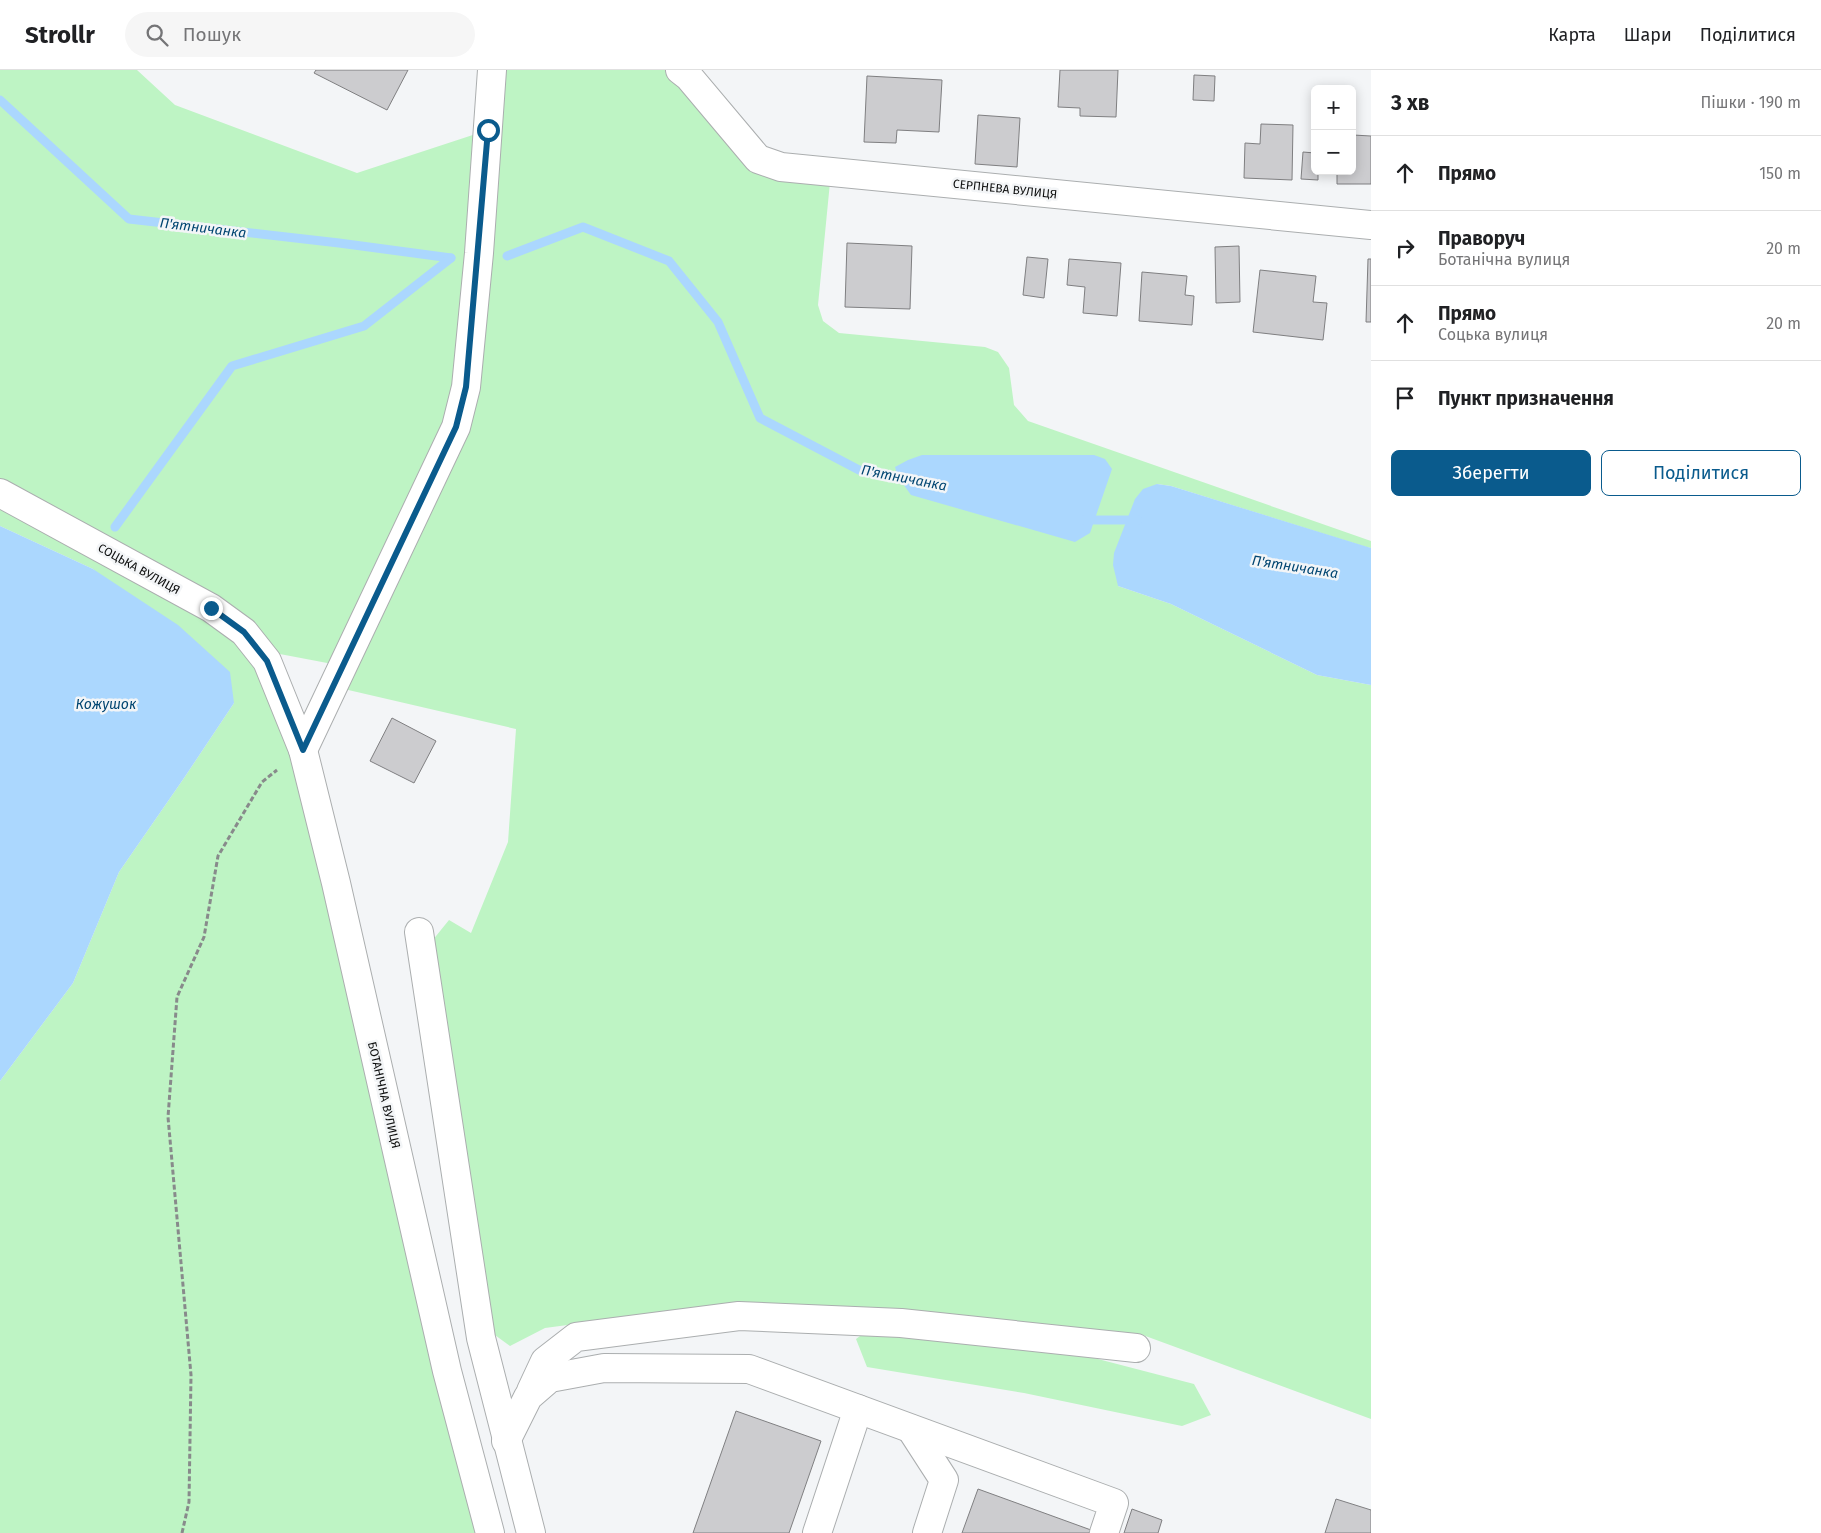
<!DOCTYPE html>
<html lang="uk">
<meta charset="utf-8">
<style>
body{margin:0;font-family:"Fira Sans",sans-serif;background:#f6f6f6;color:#202124}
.controls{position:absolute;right:15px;top:15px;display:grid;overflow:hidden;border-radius:8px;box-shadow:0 2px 12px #0003}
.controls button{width:45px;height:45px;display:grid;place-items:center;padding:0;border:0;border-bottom:1px solid #e0e0e0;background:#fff;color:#202124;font:25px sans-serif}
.stop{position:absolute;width:15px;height:15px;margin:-11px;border:4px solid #0a5b8d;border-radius:50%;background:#fff}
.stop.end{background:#0a5b8d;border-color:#fff;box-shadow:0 1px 5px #0008}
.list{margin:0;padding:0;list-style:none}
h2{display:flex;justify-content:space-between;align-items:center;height:65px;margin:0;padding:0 20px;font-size:21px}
h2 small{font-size:16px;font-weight:400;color:#757577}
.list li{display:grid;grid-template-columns:32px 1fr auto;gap:15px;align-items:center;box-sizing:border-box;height:75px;padding:0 20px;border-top:1px solid #e0e0e0}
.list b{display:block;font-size:19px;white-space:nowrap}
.list p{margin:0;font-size:16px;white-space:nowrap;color:#757577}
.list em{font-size:16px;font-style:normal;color:#757577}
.actions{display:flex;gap:10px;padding:15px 20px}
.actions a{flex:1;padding:11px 0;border:1px solid #0a5b8d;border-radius:8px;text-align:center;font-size:18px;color:#0a5b8d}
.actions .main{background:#0a5b8d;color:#fff}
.icon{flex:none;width:28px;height:28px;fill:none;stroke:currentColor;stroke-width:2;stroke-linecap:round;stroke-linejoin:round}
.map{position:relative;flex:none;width:1371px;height:1463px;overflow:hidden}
header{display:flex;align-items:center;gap:30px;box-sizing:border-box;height:70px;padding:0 25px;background:#fff;border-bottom:1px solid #e0e0e0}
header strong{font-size:24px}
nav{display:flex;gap:28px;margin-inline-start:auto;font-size:18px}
.search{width:350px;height:45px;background:#f6f6f6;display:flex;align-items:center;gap:12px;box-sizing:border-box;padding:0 18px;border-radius:28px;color:#757577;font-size:19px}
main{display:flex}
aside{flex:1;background:#fff}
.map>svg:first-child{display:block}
</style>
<header>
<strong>Strollr</strong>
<div class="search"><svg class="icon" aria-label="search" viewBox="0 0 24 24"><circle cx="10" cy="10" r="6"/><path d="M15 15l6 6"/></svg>Пошук</div>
<nav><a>Карта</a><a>Шари</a><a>Поділитися</a></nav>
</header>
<main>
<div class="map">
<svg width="1371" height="1463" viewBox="0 0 1371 1463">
<rect width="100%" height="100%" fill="#f3f5f7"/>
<!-- green -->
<g fill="#bef4c4">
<path d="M0 0H137L175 35 357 103 488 60 492 0H680L758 89 831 102 818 235 823 251 839 263 985 277 998 282 1009 298 1014 335 1028 351 1371 471V478L1366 477 1171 416 1157 414 1118 516 1171 534 1317 605 1371 615V1349L1140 1264 740 1232 545 1258 510 1276 488 1260 432 871 449 850 471 863 508 772 516 659 344 619 343 596 264 581 296 682 484 1463H0V1011L73 913 119 802 184 708 234 633 93 499 0 456Z"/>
<path d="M868 1260 1094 1288 1194 1314 1211 1345 1182 1356 1024 1323 867 1297 856 1269Z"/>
</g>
<!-- water -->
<g fill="#abd7fe">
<path d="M922 385H1094L1105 389 1112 399 1090 463 1075 472 911 425 898 407 895 397 908 390Z"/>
<path d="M1157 414 1171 416 1371 478V615L1317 605 1171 534 1118 516 1113 495 1114 483 1135 429 1143 419Z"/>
<path d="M0 456 93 499 178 555 230 602 234 633 184 708 119 802 73 913 0 1011Z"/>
</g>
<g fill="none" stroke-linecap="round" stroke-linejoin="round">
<!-- stream -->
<g stroke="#abd7fe" stroke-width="9">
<path d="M0 30 129 149 339 173 451 188"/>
<path d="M507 186 583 157 669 191 718 252 760 348 859 400 909 409"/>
<path d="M1084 450H1138"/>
<path d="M115 457 232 296 364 256 451 188"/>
</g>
</g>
<!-- building -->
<g fill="#cccccf" stroke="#7f7f81">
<path d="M316 0H408L387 40 314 3Z"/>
<path d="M1060 0H1118L1116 47 1080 46V38L1058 37Z"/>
<path d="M1194 5 1215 6 1214 31 1193 30Z"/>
<path d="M867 6 942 10 939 62 897 60 896 73 864 72Z"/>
<path d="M978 45 1020 48 1017 97 975 94Z"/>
<path d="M1261 54 1293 55 1292 110 1244 108 1245 73 1260 74Z"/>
<path d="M1353 65 1371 66V114H1337V101H1352Z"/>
<path d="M1303 82 1315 83V101H1318V110L1301 109Z"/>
<path d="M847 173 912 176 910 239 845 237Z"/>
<path d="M1239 176 1240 232 1216 233 1215 177Z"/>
<path d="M1027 187 1048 189 1044 228 1023 225Z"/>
<path d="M1069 189 1121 193 1117 246 1083 243 1085 217 1067 215Z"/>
<path d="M1368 189H1371V252H1366Z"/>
<path d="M1260 200 1316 206 1313 232 1327 233 1323 270 1253 262Z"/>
<path d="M1142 202 1187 206 1185 225 1194 226 1192 255 1139 251Z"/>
<path d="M392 648 436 671 414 713 370 691Z"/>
<path d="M736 1341 821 1371 789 1463H693Z"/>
<path d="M978 1419 1091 1460 1089 1463H962Z"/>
<path d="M1336 1429 1371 1440V1463H1325Z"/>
<path d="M1132 1439 1162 1450 1158 1463H1124Z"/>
</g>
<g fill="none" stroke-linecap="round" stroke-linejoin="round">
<defs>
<g id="minor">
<path d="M680 0 689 7 758 89 781 97 1371 155"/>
<path d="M0 423 211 538 244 562 267 591 303 680 336 813 447 1301 490 1463"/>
<path d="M303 680 456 357 466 317 479 183 492 0"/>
<path d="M419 862 481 1268 531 1463"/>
<path d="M531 1321 545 1291 576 1267 739 1246 901 1253 1136 1278"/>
<path d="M911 1359 944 1410 927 1463"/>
<path d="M506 1371 528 1327 550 1308 604 1298 749 1299 1114 1433 1104 1463"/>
<path d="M817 1463 858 1339"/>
</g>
</defs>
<!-- minor casing -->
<use href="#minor" stroke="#abaeaf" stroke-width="30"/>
<!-- path -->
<path stroke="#888a8b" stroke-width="3" stroke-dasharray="5 2.5" stroke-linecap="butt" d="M182 1463 189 1432 191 1305 168 1047 177 927 204 867 218 786 262 712 277 700"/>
<!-- minor -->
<use href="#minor" stroke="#fff" stroke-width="28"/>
</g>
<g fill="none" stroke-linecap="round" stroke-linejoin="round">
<!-- route -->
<path stroke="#0a5b8d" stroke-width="6" d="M211 538 244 562 267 591 303 680 456 357 466 317 488 60"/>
</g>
<g text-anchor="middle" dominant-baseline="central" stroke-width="5" stroke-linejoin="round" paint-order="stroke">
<!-- street labels -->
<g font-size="12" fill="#0d0e0e" stroke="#f3f5f7">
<text transform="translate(1005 119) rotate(6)">СЕРПНЕВА ВУЛИЦЯ</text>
<text transform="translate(139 499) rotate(29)">СОЦЬКА ВУЛИЦЯ</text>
<text transform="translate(384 1025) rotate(77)">БОТАНІЧНА ВУЛИЦЯ</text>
</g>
<!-- water labels -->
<g font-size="14" font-style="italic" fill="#004571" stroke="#f3f5f7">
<text transform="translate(203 158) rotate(7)">П'ятничанка</text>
<text transform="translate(904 408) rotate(11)">П'ятничанка</text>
<text transform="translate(1295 497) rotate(9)">П'ятничанка</text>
<text x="106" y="634">Кожушок</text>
</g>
</g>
</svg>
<div class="controls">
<button>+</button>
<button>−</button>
</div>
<div class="stop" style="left:488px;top:60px"></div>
<div class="stop end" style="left:211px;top:538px"></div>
</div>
<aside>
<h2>3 хв<small>Пішки · 190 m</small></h2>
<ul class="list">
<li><svg class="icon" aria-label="ahead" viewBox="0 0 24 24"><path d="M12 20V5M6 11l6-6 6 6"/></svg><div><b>Прямо</b></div><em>150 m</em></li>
<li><svg class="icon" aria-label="right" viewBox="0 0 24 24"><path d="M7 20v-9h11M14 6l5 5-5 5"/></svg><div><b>Праворуч</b><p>Ботанічна вулиця</p></div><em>20 m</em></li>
<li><svg class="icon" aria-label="ahead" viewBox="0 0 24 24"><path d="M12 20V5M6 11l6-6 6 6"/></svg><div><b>Прямо</b><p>Соцька вулиця</p></div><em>20 m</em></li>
<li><svg class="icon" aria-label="arrive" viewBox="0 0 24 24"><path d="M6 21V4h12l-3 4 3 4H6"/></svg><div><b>Пункт призначення</b></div></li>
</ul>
<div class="actions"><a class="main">Зберегти</a><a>Поділитися</a></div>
</aside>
</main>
